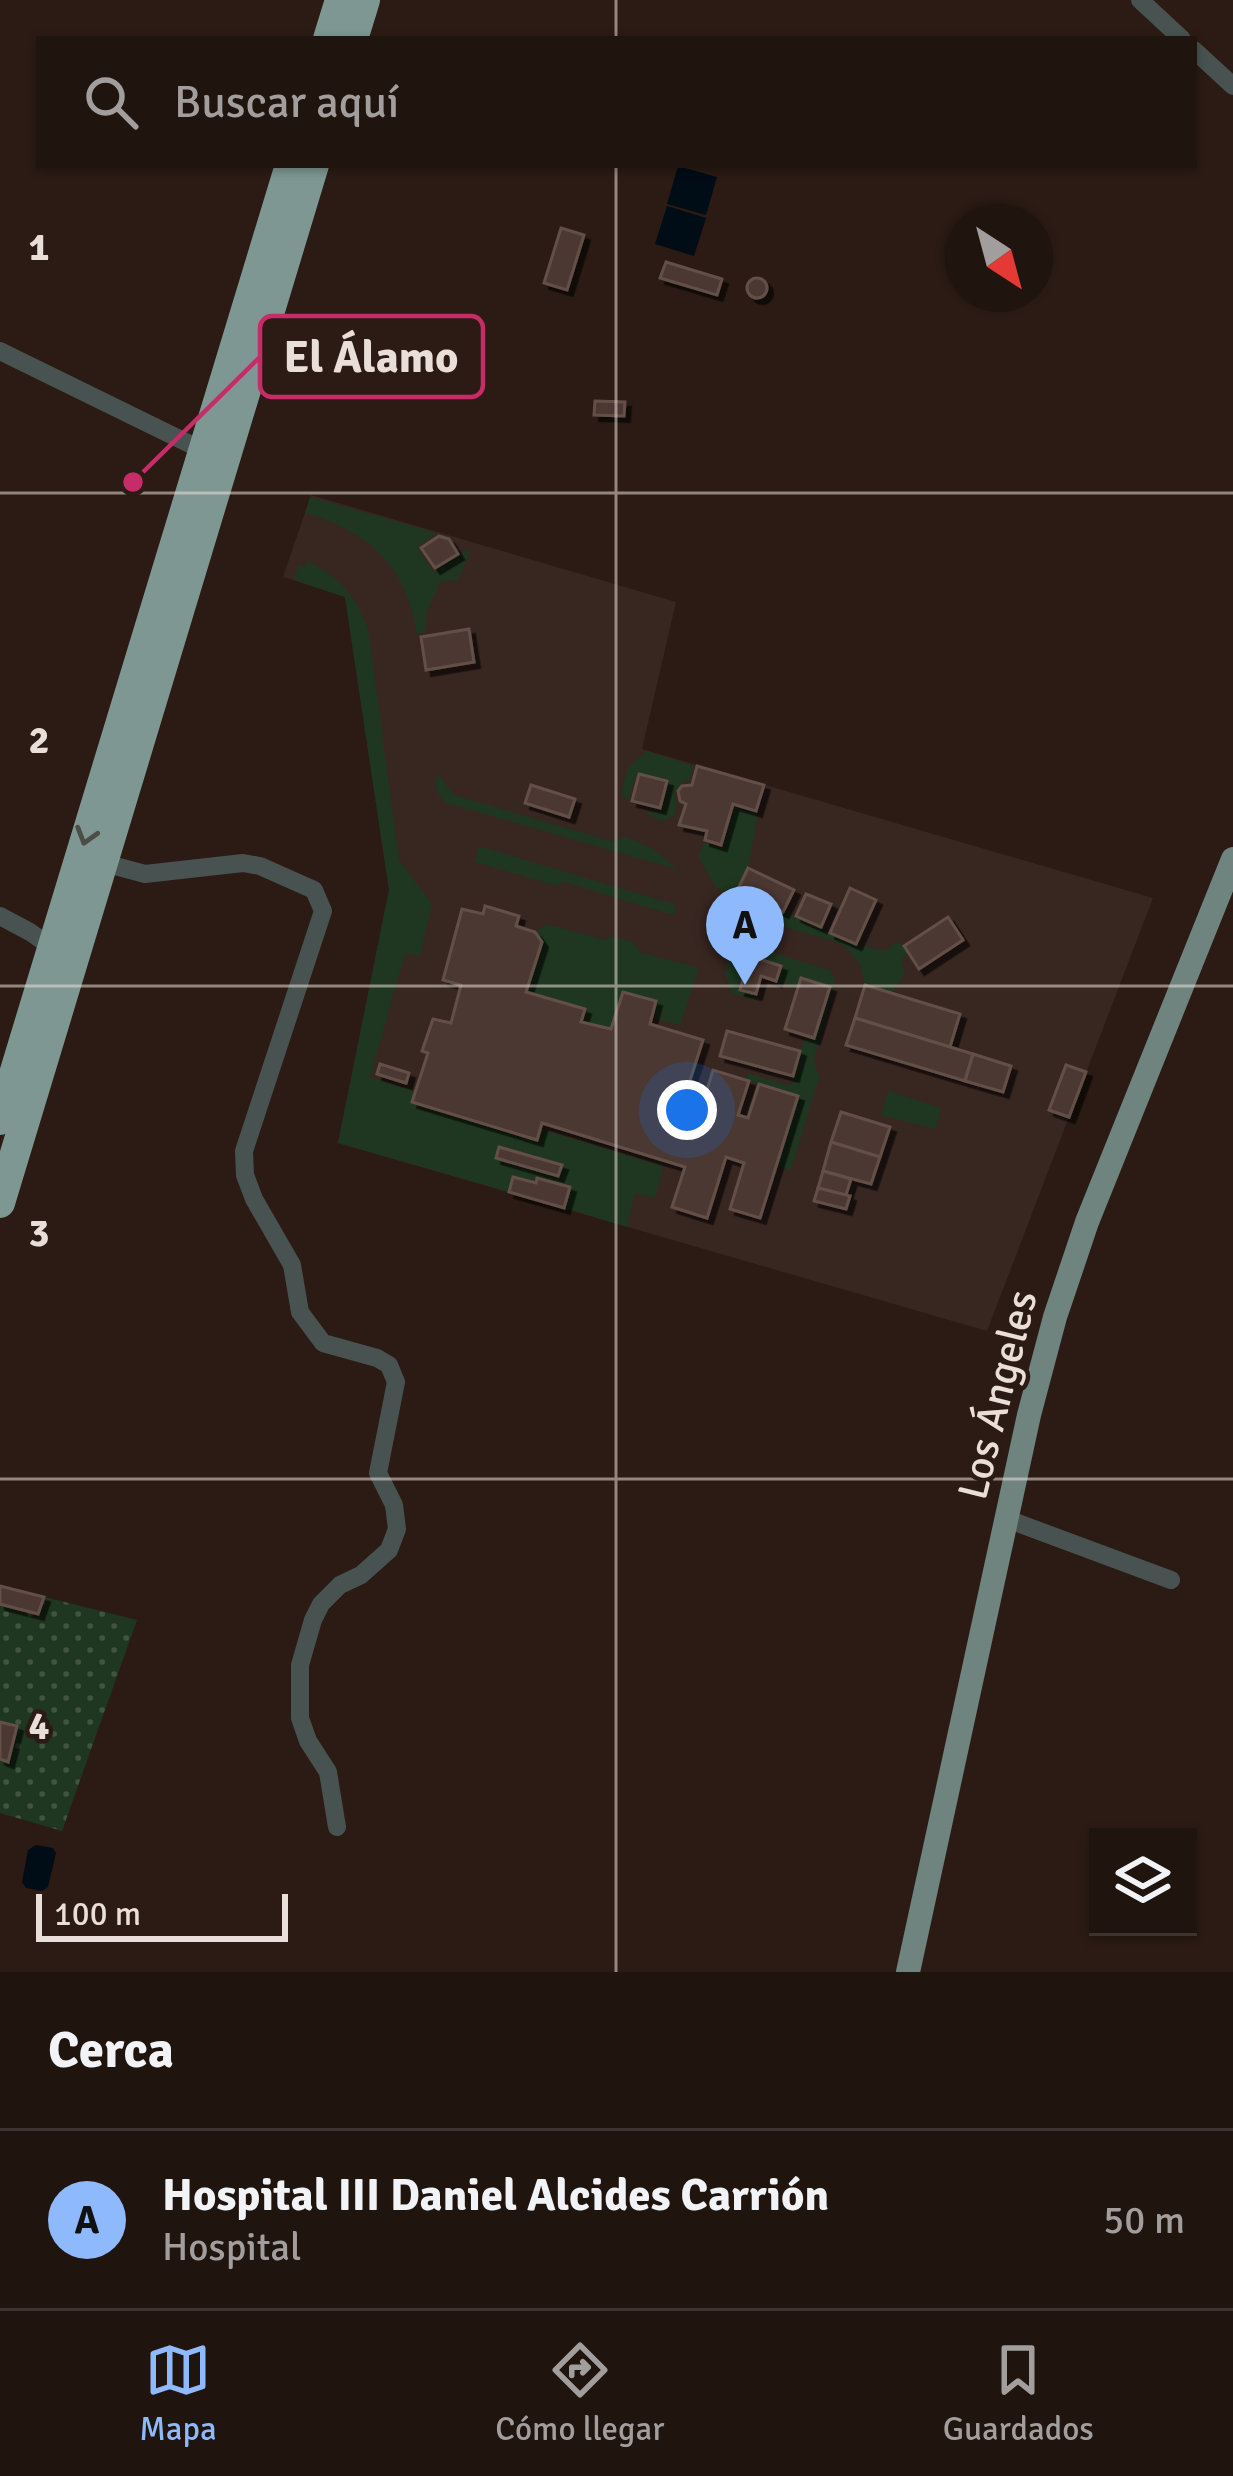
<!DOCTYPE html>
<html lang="es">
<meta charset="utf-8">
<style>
body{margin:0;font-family:Signika,sans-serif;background:#2d211d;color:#f1f3f6}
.controls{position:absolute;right:36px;bottom:36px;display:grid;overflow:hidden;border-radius:0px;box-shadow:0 3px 9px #0004}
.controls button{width:108px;height:108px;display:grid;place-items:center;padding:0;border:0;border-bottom:3px solid #3d332f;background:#20140f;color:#f1f3f6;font:60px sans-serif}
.compass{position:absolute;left:945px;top:204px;width:108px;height:108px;border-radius:50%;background:#20140f;box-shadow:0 3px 9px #0004;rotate:144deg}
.scale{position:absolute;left:36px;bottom:30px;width:252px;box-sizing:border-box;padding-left:12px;border:6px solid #e9ded8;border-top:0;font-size:33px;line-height:42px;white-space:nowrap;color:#e9ded8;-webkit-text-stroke:9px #2b1b14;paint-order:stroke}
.you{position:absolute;left:687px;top:1110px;width:42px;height:42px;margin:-30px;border:9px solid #fff;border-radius:50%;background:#1a73e8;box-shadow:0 0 0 18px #1a73e833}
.badge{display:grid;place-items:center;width:78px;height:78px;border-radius:50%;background:#8eb9fd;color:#111;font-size:39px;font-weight:700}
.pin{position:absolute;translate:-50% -99px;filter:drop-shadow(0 3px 6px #0008)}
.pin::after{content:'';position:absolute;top:63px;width:42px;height:36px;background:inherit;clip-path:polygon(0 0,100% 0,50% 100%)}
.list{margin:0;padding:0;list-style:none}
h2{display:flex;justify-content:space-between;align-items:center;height:156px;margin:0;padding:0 48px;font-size:51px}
h2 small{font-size:39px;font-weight:400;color:#a29e9e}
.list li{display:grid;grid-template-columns:78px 1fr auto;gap:36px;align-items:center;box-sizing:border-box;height:180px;padding:0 48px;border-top:3px solid #3d332f}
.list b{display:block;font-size:45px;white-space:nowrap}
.list p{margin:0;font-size:39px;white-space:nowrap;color:#a29e9e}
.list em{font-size:39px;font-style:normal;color:#a29e9e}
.icon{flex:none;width:66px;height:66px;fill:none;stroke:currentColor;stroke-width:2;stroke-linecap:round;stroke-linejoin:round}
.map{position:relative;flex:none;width:1233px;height:1972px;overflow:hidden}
.search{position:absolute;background:#20140f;box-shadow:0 3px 9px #0004;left:36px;right:36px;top:36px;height:132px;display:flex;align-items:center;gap:30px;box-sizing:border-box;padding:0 42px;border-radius:0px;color:#a29e9e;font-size:45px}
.sheet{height:336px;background:#20140f}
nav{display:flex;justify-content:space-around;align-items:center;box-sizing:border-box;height:168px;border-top:3px solid #3d332f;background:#20140f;font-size:33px;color:#a29e9e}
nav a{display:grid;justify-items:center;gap:6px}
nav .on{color:#8eb9fd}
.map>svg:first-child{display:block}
</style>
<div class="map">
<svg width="1233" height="1972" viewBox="0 0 1233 1972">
<defs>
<pattern id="park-dots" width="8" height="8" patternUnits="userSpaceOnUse" patternTransform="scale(3)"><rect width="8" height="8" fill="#1f3720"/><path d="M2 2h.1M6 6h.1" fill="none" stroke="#405440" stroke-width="1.8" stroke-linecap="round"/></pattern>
<filter id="shadow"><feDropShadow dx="5.5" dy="5.5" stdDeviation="0" flood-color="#0009"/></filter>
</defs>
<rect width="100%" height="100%" fill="#2b1b14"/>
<!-- medical -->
<path fill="#382621" d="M311 495 676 602 642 749 1153 898 987 1331 338 1143 389 890 345 597 283 577Z"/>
<!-- grass -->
<g fill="#1f3720">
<path d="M310 497 437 533 417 547 433 571 467 550 470 552 458 580 441 581 426 613 425 633H417C406 566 369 531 305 513Z"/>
<path d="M307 561C339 575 355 596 368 628L399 860 432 904 420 956 405 953 370 1077 416 1091 413 1102 536 1140 540 1129 663 1166 655 1198 635 1193 627 1227 564 1208 569 1187 538 1178 536 1183 514 1177 509 1192 338 1143 389 890 345 597 294 580 298 565 305 567Z"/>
<path d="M647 751 694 766 689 781 683 782 674 794 677 804 674 816 660 821 644 811 659 813 667 781 637 773 628 801 621 792 628 768Z"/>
<path d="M438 774 454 795 615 842 624 836 653 849 679 870 446 803C437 797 433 783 438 774Z"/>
<path d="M734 807 758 814 748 868 738 891 856 944 884 951 899 941 908 954 901 960 905 974 892 993 865 985 860 964 845 947 837 942 774 924 716 887 698 857 704 843 723 847Z"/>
<path d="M479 846 677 905 673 915 564 882 557 886 475 862Z"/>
<path d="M547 924 605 940 612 936 633 942 641 953 696 967 698 970 680 1025 651 1017 655 1000 624 992 611 1029 581 1022 584 1010 526 992 542 942 535 932Z"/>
<path d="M764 950 830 970 834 977V986L814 1059 819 1078 791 1170 776 1166 798 1096 746 1080 748 1073 791 1086 805 1036 814 1038 801 978 797 989 776 981 781 966 750 957 740 989 756 994 754 1000 731 993 725 972 729 954Z"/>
<path d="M888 1091 941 1108 935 1129 881 1115Z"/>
</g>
<!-- park -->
<path fill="url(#park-dots)" d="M0 1586 137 1620 62 1831 0 1813Z"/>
<!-- water -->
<g fill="#000c16">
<path d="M678 166 717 177 706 215 667 204Z"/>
<path d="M667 206 706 218 694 256 655 244Z"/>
<path d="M36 1845 53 1848 56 1853 48 1887 42 1891 26 1888 22 1882 28 1850Z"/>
</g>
<!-- building -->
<g fill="#4b3931" stroke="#635047" stroke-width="3" filter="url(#shadow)">
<path d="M561 228 584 235 567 290 544 283Z"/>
<path d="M666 262 722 279 717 295 660 278Z"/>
<circle cx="757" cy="288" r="10"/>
<path d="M595 401 625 402 624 416 594 415Z"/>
<path d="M439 536 449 539 458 554 435 568 421 548Z"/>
<path d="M469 629 474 662 426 670 421 637Z"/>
<path d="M697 766 764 785 756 811 733 804 721 845 705 840 707 831 679 825 686 804 680 801 678 791 682 786 692 785Z"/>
<path d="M639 774 667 781 660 808 632 801Z"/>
<path d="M531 785 575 799 569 817 525 803Z"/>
<path d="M748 868 794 890 783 912 737 891Z"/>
<path d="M850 888 876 900 856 944 830 933Z"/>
<path d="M806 894 831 904 821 927 796 916Z"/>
<path d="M485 906 519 916 516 926 535 932 542 942 526 992 585 1009 581 1022 611 1029 623 992 656 1001 650 1024 703 1040 673 1133 692 1139 713 1070 749 1081 738 1115 748 1118 759 1084 798 1096 760 1218 730 1209 744 1163 726 1157 707 1218 672 1207 685 1167 542 1123 537 1140 412 1102 428 1053 422 1051 433 1019 451 1023 461 985 443 980 462 909 483 914Z"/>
<path d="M948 917 963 940 919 969 904 946Z"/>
<path d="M750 956 781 966 776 981 761 976 756 994 740 990Z"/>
<path d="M801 978 830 987 814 1038 785 1029Z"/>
<path d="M865 985 960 1014 950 1047 855 1018Z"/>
<path d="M855 1018 973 1054 965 1081 846 1045Z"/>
<path d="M727 1031 800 1051 793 1076 720 1056Z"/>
<path d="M973 1054 1011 1066 1003 1092 965 1081Z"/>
<path d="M380 1064 409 1073 406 1083 377 1074Z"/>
<path d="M1066 1065 1086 1072 1069 1117 1049 1110Z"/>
<path d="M841 1112 890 1127 880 1157 831 1142Z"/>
<path d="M831 1142 880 1157 871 1184 823 1171Z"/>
<path d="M499 1147 562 1165 558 1176 496 1158Z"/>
<path d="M823 1171 851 1179 846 1195 818 1188Z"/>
<path d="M513 1177 536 1183 537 1178 570 1187 564 1208 509 1192Z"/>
<path d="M818 1188 850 1196 846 1209 814 1201Z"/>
<path d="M0 1586 44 1597 38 1614 0 1604Z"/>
<path d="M0 1722 17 1726 8 1762 0 1759Z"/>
</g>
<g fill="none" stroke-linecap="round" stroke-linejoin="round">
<!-- minor -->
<g stroke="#485250" stroke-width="18">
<path d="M1140 0 1182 39"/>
<path d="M1194 50 1233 86"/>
<path d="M0 351 204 451"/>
<path d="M104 863 145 874 243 863 260 866 314 890 323 911 244 1151 245 1175 254 1199 292 1265 300 1312 323 1343 377 1358 389 1365 396 1382 378 1473 394 1505 397 1529 389 1550 361 1575 340 1585 321 1604 313 1620 300 1665V1718L308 1741 328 1772 337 1827"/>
<path d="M0 916 30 932 57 951"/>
<path d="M1007 1519 1171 1580"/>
</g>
<!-- major -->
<path stroke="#6f837f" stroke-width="24" d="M908 1972 1029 1415 1055 1317 1087 1222 1233 859"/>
<!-- highway -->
<g stroke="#7e9792" stroke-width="30">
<path d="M328 39 340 0"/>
<path d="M353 39 365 0"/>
<path d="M0 1120 290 165"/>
<path d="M0 1203 314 165"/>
</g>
</g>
<!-- one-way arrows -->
<defs><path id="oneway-chevron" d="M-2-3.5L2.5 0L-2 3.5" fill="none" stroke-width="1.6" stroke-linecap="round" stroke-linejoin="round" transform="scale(3)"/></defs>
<use stroke="#4c4d46" href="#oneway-chevron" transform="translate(86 836) rotate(107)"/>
<!-- grid -->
<path fill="none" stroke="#e9ded8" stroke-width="3" stroke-opacity="0.55" d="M616 0V39M616 165V1972M0 493H1233M0 986H1233M0 1479H1233"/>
<g text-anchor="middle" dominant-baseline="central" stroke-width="9" stroke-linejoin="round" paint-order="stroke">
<!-- street labels -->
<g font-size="42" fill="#e9ded8" stroke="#2b1b14">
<text transform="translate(998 1395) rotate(-76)">Los Ángeles</text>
</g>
</g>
<g font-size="39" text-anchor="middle" font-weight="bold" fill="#e9ded8" stroke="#2b1b14" stroke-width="9" stroke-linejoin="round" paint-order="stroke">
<text x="39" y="260">1</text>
<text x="39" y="753">2</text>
<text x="39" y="1246">3</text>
<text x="39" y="1739">4</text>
</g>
<!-- callouts -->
<path fill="none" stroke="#c62c68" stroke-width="4.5" d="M133 482L260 357"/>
<circle fill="#c62c68" stroke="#2b1b14" stroke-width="4.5" cx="133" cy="482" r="12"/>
<rect fill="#2b1b14" stroke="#c62c68" stroke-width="4.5" x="260" y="316" width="223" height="81" rx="12"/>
<g font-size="45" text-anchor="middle" font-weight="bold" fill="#e9ded8">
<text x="371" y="372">El Álamo</text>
</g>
</svg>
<div class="controls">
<button><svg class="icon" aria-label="layers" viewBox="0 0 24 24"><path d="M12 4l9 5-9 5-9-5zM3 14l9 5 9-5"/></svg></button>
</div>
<svg class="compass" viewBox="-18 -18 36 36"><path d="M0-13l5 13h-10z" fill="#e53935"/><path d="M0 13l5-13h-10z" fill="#a29e9e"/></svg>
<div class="scale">100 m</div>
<div class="you"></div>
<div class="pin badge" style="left:745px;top:985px">A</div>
<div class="search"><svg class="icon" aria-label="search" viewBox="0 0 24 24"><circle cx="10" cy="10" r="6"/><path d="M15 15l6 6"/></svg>Buscar aquí</div>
</div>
<section class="sheet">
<h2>Cerca<small></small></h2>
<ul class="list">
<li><span class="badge">A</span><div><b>Hospital III Daniel Alcides Carrión</b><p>Hospital</p></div><em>50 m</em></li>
</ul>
</section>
<nav>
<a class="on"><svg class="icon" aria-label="map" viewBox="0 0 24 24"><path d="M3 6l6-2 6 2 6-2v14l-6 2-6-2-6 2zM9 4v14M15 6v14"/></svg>Mapa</a>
<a><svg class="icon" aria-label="directions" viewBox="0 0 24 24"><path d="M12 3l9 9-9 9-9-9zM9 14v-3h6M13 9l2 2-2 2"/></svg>Cómo llegar</a>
<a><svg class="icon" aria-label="saved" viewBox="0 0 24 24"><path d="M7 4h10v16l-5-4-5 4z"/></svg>Guardados</a>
</nav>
